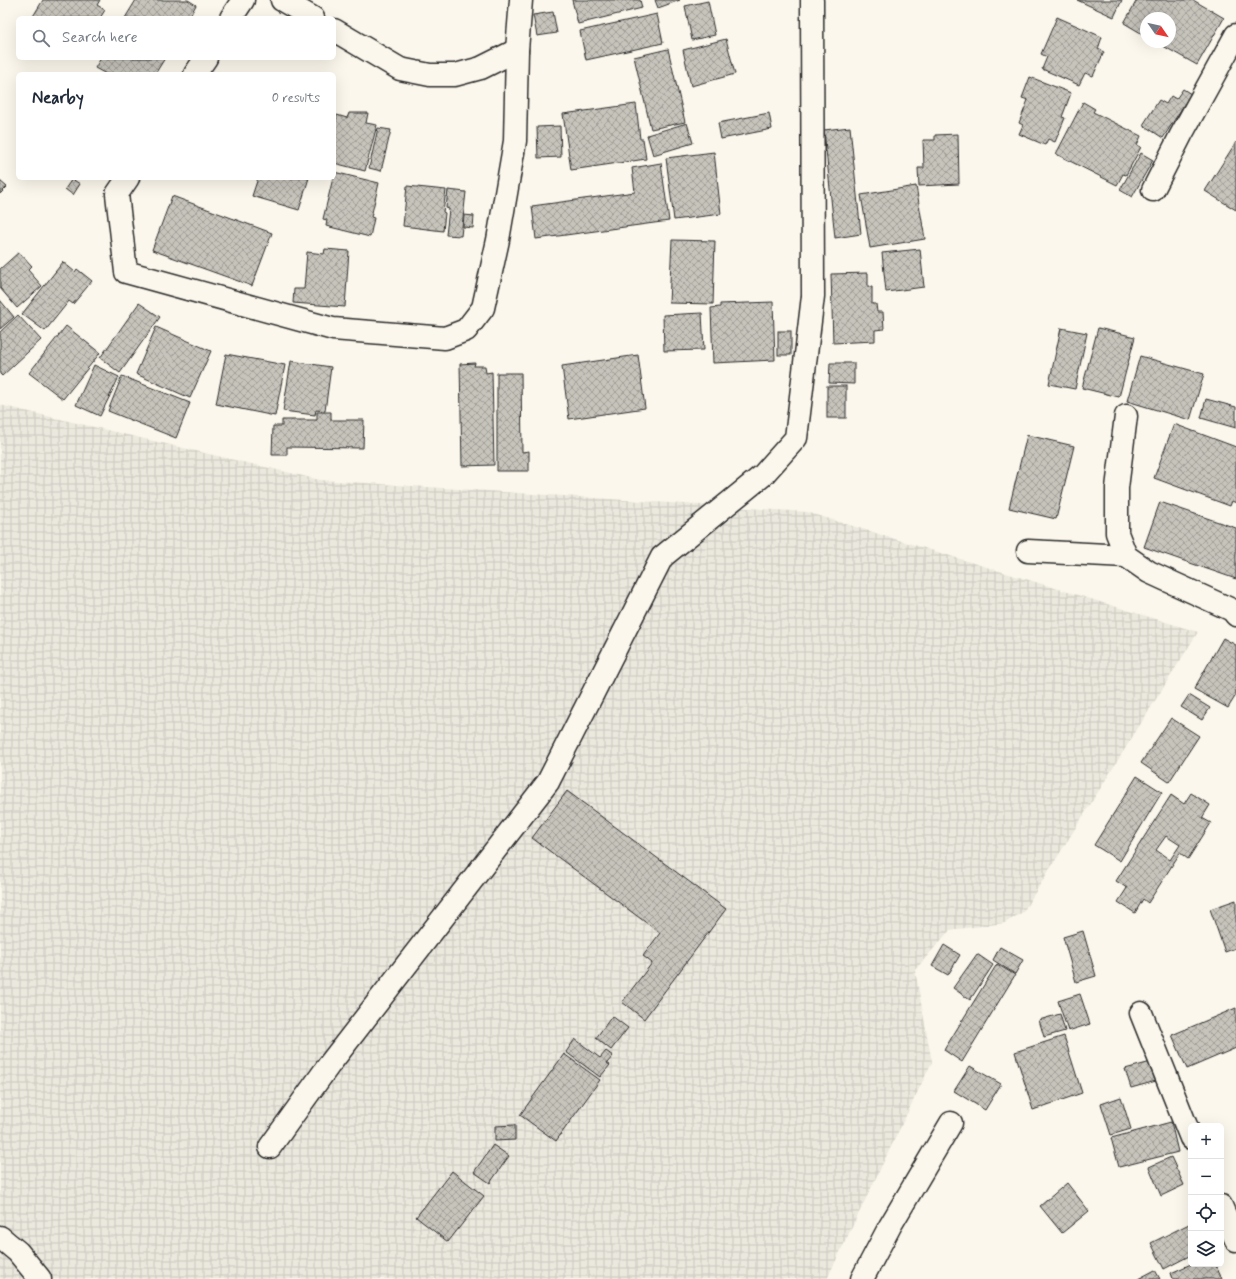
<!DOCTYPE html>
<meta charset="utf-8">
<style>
body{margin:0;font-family:Mynerve,sans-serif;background:#f2f2f3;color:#1f2937}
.controls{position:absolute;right:12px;bottom:12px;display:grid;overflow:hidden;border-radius:6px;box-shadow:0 4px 16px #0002}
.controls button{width:36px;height:36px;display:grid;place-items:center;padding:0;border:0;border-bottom:1px solid #e0e1e3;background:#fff;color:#1f2937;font:20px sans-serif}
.compass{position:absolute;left:1140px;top:12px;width:36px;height:36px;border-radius:50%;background:#fff;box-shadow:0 4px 16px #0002;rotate:124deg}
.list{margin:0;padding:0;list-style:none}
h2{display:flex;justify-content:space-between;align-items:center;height:52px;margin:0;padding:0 16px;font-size:17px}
h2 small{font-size:13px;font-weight:400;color:#747a83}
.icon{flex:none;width:22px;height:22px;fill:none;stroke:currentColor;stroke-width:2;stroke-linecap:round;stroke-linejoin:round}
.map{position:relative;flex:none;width:1236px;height:1279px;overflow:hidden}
.search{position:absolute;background:#fff;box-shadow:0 4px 16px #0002;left:16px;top:16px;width:320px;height:44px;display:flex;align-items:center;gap:10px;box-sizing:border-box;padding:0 14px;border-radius:6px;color:#747a83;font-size:15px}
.panel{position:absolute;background:#fff;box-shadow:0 4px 16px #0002;left:16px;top:72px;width:320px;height:108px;border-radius:6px}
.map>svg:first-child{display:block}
</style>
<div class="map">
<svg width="1236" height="1279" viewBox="0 0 1236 1279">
<defs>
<pattern id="industrial-grid" width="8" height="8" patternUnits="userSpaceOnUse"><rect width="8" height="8" fill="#ebe8de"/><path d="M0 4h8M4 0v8" fill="none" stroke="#cac7bf"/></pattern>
<pattern id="building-cross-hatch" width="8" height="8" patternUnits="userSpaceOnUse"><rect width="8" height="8" fill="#c7c4bc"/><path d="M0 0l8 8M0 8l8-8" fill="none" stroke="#a29f99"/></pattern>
</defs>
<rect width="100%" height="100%" fill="#fbf7ec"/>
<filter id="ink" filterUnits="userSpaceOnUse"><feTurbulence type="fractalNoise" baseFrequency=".025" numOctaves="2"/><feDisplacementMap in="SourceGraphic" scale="8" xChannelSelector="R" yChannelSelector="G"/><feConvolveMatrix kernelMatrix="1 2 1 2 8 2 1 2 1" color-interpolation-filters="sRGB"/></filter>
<g filter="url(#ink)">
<!-- industrial -->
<path fill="url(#industrial-grid)" d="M0 405 320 480 807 512 1198 632 1023 912 1005 923 950 930 915 970 932 1062 827 1279H0Z"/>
<!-- building -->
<g fill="url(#building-cross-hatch)" stroke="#2b2b2b" fill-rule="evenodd">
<path d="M43 0H100L97 5 105 10 100 18H32Z"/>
<path d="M136 0H188L196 5 189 18H125Z"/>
<path d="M572 0H640L642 8 578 24Z"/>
<path d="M655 0H680L658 8Z"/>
<path d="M1077 0H1122L1114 17Z"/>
<path d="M1137 0H1193L1224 18 1197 65 1156 42H1170V18H1146V36L1124 23Z"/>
<path d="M708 1 715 35 692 40 685 6Z"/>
<path d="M553 12 557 33 537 36 533 15Z"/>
<path d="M657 14 663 43 586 60 580 31Z"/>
<path d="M1057 17 1102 37 1098 49 1104 52 1093 76 1085 73 1079 85 1042 69 1047 57 1041 54Z"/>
<path d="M726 39 735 74 691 86 683 50Z"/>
<path d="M668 49 685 122 651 129 634 57Z"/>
<path d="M101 58H165L155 74H106L95 68Z"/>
<path d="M1030 77 1071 93 1062 117 1065 118 1055 142 1048 139 1045 145 1019 134 1023 125 1019 123 1028 100 1022 98Z"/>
<path d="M1183 89 1191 94 1163 138 1143 125 1159 100 1166 104 1171 96 1176 99Z"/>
<path d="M1083 102 1095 109 1093 112 1141 136 1137 145 1141 147 1126 175 1123 174 1117 185 1056 154Z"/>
<path d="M636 104 640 139H643L646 159 571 170 563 114Z"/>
<path d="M349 113H368L366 123 377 125 365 171 334 163V129L337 115 347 118Z"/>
<path d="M769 113 772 129 721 139 718 123Z"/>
<path d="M687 123 693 143 653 155 647 135Z"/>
<path d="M560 126 561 157 538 158 537 127Z"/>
<path d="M850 127 861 234 835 238 824 130Z"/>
<path d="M378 128 391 130 381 171 369 168Z"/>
<path d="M958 134 959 184 919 186 918 168H924L923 140H935V135Z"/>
<path d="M1236 142V210L1205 191Z"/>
<path d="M714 152 721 214 674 220 666 158Z"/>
<path d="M1141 153 1153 160 1132 197 1120 190Z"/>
<path d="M661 163 669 221 536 239 532 206 635 192 632 168Z"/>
<path d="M334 172 379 183 371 217 374 218 370 237 326 226 327 220 323 219 333 178H334Z"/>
<path d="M258 178H309L299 210 252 196Z"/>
<path d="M72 179 80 184 73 195 65 189Z"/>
<path d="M0 181 7 187 0 194Z"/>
<path d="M407 186 446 190 443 212 445 213 443 231 403 226Z"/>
<path d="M916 186 925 239 870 248 861 195Z"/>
<path d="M448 190 466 192 461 236 446 235 449 209 446 208Z"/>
<path d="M172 196 272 233 252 286 152 250Z"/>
<path d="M464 215 474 216 473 228 463 227Z"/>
<path d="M672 240 715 241 713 304 669 303Z"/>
<path d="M325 249 349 251 345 307 293 303 294 289H304L307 252 324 254Z"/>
<path d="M920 249 924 287 886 292 882 253Z"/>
<path d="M19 252 32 266 28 270 42 286 17 308 0 288V269Z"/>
<path d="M63 262 75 272 77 269 92 281 73 304 69 301 45 331 22 314Z"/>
<path d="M868 273V287H872V304H876L877 312H883L884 329 875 330V341L833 343 831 274Z"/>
<path d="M0 300 14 317 0 329Z"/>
<path d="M773 302 775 360 713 363 711 308 720 307V304Z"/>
<path d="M139 303 160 317 120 373 100 358Z"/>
<path d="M702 313 704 350 664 351 663 315Z"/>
<path d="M18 315 41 340 2 376 0 374V332Z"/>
<path d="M66 326 100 353 63 399 29 373Z"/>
<path d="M156 327 211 351 190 398 136 374Z"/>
<path d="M1061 328 1087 333 1075 389 1049 384Z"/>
<path d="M1098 328 1135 337 1119 397 1082 388Z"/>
<rect x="778" y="331" width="13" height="24"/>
<path d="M226 354 285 365 275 416 216 404Z"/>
<path d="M638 355 645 408 569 419 562 366Z"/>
<path d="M1140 356 1204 374 1190 420 1127 401Z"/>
<path d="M291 361 331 367 325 411 316 410 315 415 283 411Z"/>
<path d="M475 363 474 366H485L486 373 492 372 494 465 462 466 460 364Z"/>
<path d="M830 363H854V384L829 383Z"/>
<path d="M94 365 119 377 100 416 76 405Z"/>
<path d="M497 373H521L522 452 529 451V471H497Z"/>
<path d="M122 376 190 403 176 438 108 411Z"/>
<rect x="827" y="386" width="19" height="32"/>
<path d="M1206 399 1236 407V428L1201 418Z"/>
<path d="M317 412H331V420H364L363 448 287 447V455H272L273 426H282V420H317Z"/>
<path d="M1174 424 1236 447V503L1232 501 1230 506 1154 478Z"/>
<path d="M1027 435 1074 446 1056 519 1009 508Z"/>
<path d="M1160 502 1236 528V579L1144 547Z"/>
<path d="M1223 638 1236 645V695L1228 708 1194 689Z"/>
<path d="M1189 695 1210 708 1202 720 1181 707Z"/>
<path d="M1171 718 1199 736 1169 782 1141 763Z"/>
<path d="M1137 776 1162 792 1120 861 1094 845Z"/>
<path d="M567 791 726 909 644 1019 622 1002 652 963 643 956 660 933 532 838Z"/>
<path d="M1191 793 1210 805 1202 818 1211 823 1188 859 1180 853 1148 903 1143 899 1135 913 1118 902 1127 888 1116 881 1171 795 1184 804ZM1166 836 1180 845 1170 860 1156 850Z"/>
<path d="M1236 900V948L1225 952 1210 909Z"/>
<path d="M1083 931 1096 976 1076 982 1063 937Z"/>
<path d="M944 945 960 955 948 975 932 966Z"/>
<path d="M1000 947 1023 960 1015 974 993 960Z"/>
<path d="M977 954 993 965 970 1000 953 988Z"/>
<path d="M997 964 1015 975 962 1062 944 1050Z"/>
<path d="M1080 994 1090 1024 1068 1031 1058 1001Z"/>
<path d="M1236 1008V1048L1187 1069 1172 1035Z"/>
<path d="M1060 1014 1065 1031 1044 1037 1039 1020Z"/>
<path d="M612 1016 628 1028 611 1050 596 1038Z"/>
<path d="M1064 1036 1082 1093 1033 1110 1015 1052Z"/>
<path d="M575 1039 600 1058 606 1051 613 1056 607 1063 610 1065 600 1077 566 1052Z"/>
<path d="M564 1054 600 1080 556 1141 520 1115Z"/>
<path d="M1151 1062 1156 1081 1131 1088 1125 1069Z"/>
<path d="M970 1066 1001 1084 985 1110 954 1091Z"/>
<path d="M1121 1097 1131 1129 1111 1135 1101 1104Z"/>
<path d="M1171 1122 1178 1152 1119 1167 1111 1138Z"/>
<path d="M515 1125V1140L495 1141V1126Z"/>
<path d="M493 1145 509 1156 490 1183 474 1172Z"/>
<path d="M1171 1157 1184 1185 1161 1196 1149 1167Z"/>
<path d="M452 1171 484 1196 448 1242 416 1217Z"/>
<path d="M1067 1183 1089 1211 1062 1233 1040 1206Z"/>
<path d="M1191 1223V1255L1164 1269 1151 1243Z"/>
<path d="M1191 1264H1215L1222 1279H1173L1171 1273Z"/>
<path d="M1155 1270 1160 1279H1138Z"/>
</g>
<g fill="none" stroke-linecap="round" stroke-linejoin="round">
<defs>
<g id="minor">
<path d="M282 0 313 18"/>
<path d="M231 18 243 0"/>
<path d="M334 30 400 69 430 75H455L481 68 517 50"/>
<path d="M195 74 206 58"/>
<path d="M128 178 117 194 126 272 333 329 445 338 466 330 483 308 498 240 515 141 517 50 521 0"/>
<path d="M1153 190 1181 135 1236 35"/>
<path d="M1126 416 1117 488V533L1126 556 1149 572 1232 610 1236 615"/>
<path d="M1028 551 1126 556"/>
<path d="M1141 1013 1191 1138"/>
<path d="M270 1147 329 1065 548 782 662 557 762 476 796 438 813 296 812 0"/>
<path d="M1221 1206 1236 1240"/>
<path d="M0 1237 18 1252 40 1279"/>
<path d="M862 1279 890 1226 951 1123"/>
</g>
</defs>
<!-- minor casing -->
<use href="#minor" stroke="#2b2b2b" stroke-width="25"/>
<!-- minor -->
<use href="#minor" stroke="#fbf7ec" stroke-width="22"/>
</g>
</g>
</svg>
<div class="controls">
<button>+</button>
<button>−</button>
<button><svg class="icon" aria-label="locate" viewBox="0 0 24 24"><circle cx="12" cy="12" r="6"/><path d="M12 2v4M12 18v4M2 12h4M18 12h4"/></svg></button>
<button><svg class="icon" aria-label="layers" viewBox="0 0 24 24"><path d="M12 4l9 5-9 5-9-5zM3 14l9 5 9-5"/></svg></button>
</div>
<svg class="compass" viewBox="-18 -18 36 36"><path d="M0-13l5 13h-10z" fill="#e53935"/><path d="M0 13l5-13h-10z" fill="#747a83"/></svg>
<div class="search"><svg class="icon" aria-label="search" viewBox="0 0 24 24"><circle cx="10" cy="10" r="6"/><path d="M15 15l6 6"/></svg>Search here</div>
<section class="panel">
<h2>Nearby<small>0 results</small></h2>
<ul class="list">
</ul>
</section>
</div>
